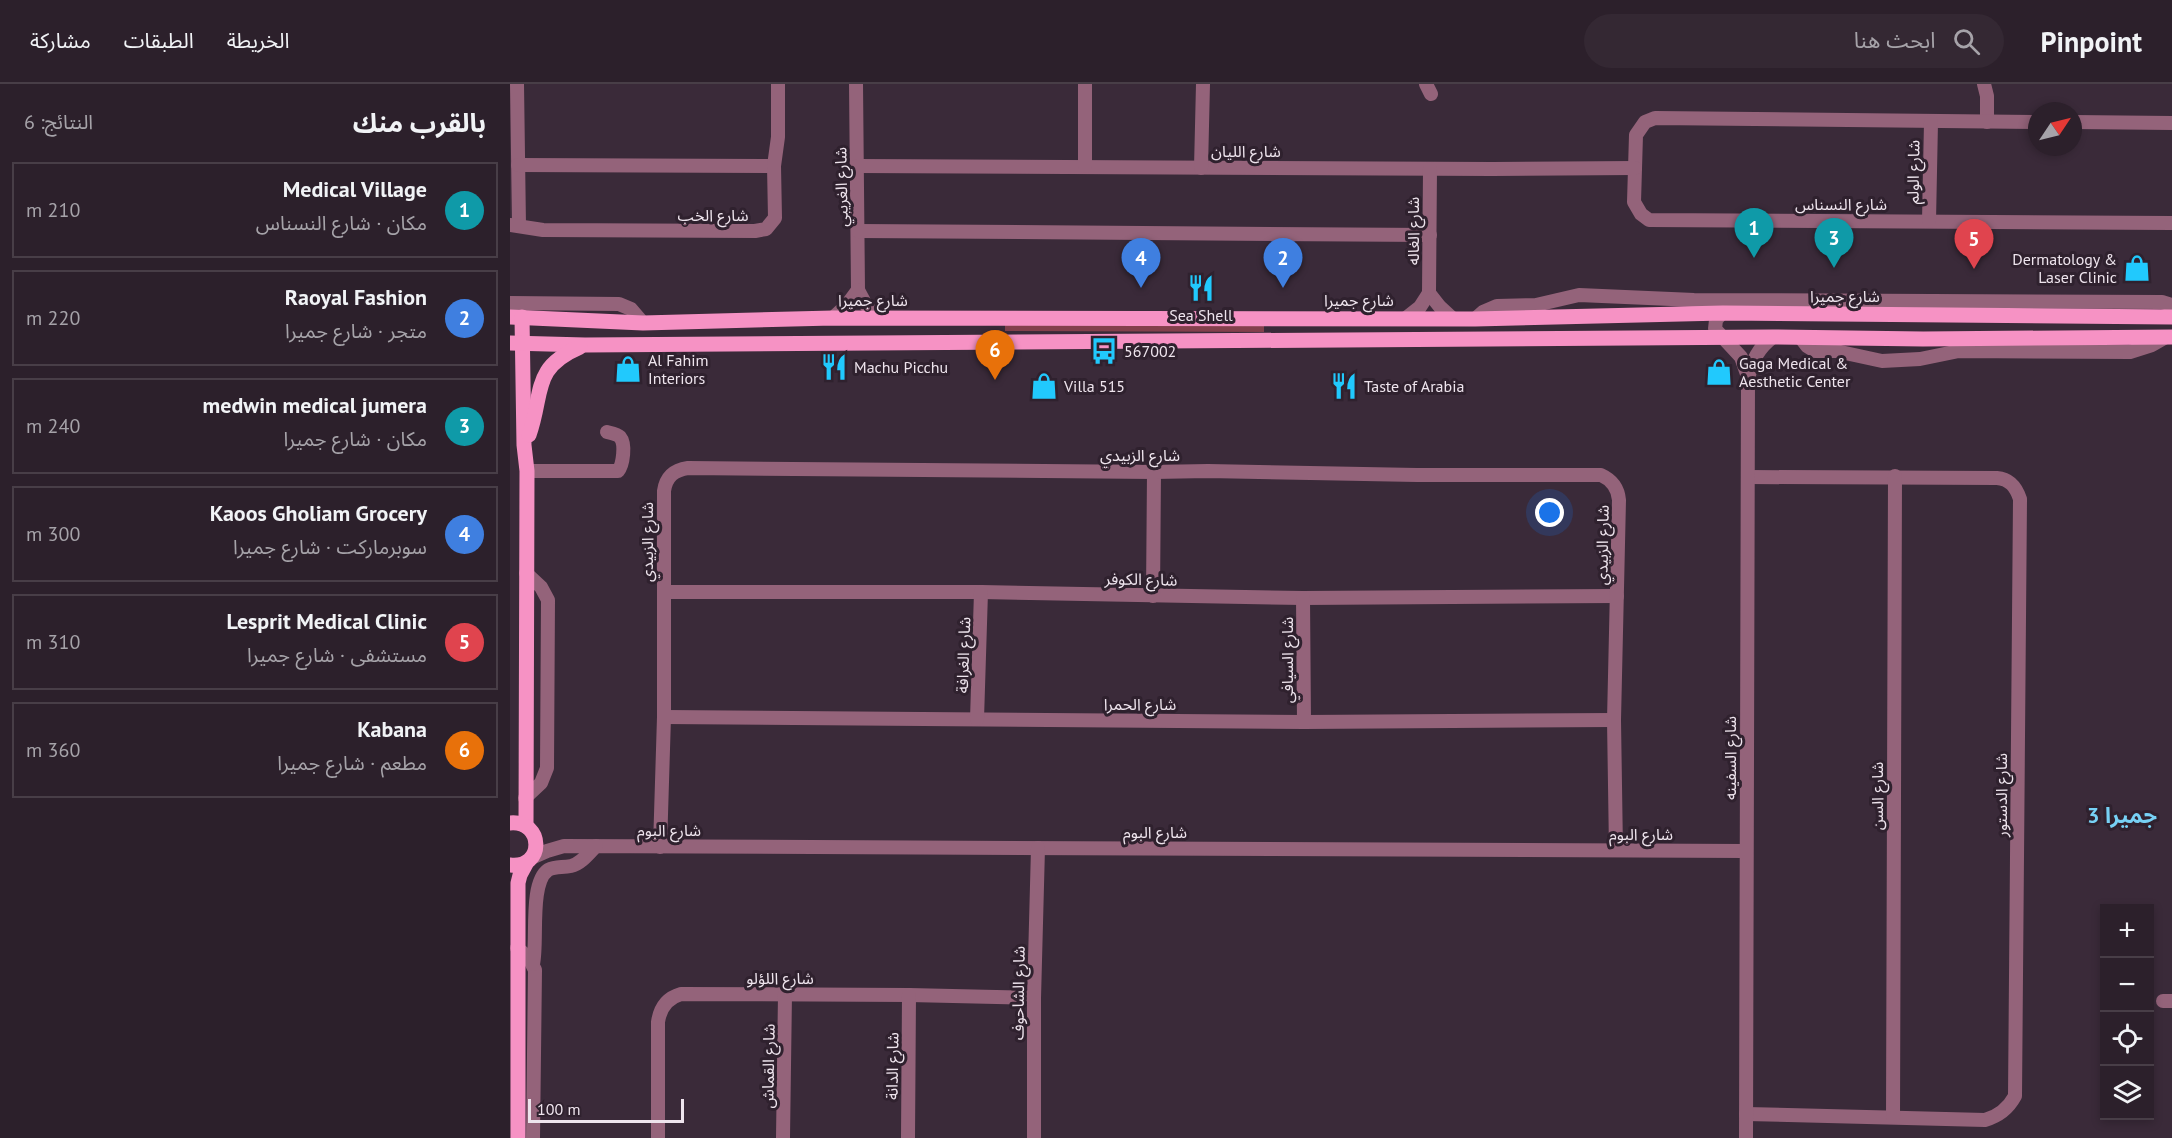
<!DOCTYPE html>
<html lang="ar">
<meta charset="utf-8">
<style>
body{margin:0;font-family:"PT Sans","Noto Sans Arabic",sans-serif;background:#342833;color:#f1f3f6;direction:rtl}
.controls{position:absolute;right:18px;bottom:18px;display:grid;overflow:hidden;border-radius:0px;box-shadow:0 3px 9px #0003}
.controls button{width:54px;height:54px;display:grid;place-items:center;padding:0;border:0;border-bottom:2px solid #483e47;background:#2c202b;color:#f1f3f6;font:30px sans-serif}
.compass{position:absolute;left:1518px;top:18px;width:54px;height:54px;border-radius:50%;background:#2c202b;box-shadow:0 3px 9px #0003;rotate:55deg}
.scale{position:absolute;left:18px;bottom:15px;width:156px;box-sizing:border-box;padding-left:6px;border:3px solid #eee4ed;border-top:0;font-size:16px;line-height:21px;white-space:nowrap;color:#eee4ed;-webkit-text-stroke:4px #2f212e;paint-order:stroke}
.you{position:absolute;left:1040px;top:429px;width:21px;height:21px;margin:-15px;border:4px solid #fff;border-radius:50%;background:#1a73e8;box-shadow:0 0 0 9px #1a73e833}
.badge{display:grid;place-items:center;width:39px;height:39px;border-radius:50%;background:#21c9fd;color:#fff;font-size:20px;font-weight:700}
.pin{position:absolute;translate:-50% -50px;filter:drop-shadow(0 2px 3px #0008)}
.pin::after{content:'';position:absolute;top:32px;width:21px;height:18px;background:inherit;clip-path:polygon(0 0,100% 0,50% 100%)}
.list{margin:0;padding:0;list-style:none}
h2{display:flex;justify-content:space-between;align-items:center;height:78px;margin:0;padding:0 24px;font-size:26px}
h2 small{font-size:20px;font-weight:400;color:#a6a3a9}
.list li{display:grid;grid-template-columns:39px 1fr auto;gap:18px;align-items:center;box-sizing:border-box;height:96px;margin:0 12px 12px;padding:0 12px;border:2px solid #483e47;border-radius:0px}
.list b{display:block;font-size:22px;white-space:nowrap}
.list p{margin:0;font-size:20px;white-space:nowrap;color:#a6a3a9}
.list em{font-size:20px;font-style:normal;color:#a6a3a9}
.icon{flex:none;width:33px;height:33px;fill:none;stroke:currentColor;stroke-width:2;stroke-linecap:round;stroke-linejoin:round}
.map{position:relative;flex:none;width:1662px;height:1054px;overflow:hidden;direction:ltr}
header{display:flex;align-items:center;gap:36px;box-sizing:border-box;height:84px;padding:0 30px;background:#2c202b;border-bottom:2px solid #483e47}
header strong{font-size:28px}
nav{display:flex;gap:33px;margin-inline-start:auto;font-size:21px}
.search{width:420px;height:54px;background:#342833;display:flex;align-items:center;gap:15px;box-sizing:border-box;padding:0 21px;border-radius:33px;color:#a6a3a9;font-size:22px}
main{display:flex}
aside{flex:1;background:#2c202b}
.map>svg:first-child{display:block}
</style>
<header>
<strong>Pinpoint</strong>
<div class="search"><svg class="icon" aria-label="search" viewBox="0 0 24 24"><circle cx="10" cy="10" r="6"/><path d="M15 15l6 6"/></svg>ابحث هنا</div>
<nav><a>الخريطة</a><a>الطبقات</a><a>مشاركة</a></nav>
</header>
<main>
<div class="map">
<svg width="1662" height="1054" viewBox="0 0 1662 1054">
<rect width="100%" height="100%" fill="#3a2a39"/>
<!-- green -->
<path fill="#83404c" d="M495 241 754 242V248L495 247Z"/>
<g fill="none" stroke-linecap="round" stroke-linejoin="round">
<!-- minor -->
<g stroke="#94637a" stroke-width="14">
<path d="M7 0 9 141"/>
<path d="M346 0 348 206 356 221 367 234"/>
<path d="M916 0 921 10"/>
<path d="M1474 0 1477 12V38"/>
<path d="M1527 38 1145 34 1135 38 1126 51 1124 118 1131 130 1139 136 1662 139"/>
<path d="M1563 38 1662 39"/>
<path d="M8 81 264 82"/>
<path d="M347 82 982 85 1125 84"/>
<path d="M575 82V0"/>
<path d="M691 84 693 0"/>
<path d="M1419 137 1421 38"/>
<path d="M0 141 33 146 245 147 256 145 265 134 264 82 268 53V0"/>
<path d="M348 147 920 151"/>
<path d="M919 209 930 223 943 235"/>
<path d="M0 219 109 220 121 225 133 239"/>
<path d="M1212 229 1206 236 1205 245 1231 273 1238 293"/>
<path d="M323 234 337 221 348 206"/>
<path d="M896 234 910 223 919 209 920 85"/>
<path d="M965 235 973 228 987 222 1026 221 1069 211 1184 216 1652 218 1662 221"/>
<path d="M1290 253 1297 262 1305 267H1326L1372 277 1410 275 1449 267 1620 268 1642 261 1656 253"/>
<path d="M17 387H108C113 381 116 360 110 353 107 350 101 349 97 348"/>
<path d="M154 508H471L793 514 1107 512"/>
<path d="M643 512 644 388"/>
<path d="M793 514 794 638"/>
<path d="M154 633 794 638 1104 636"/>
<path d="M467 635 471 508"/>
<path d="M15 714 31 699 37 684 38 516 31 503 16 489"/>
<path d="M150 763 154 633V407C156 393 164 386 178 384L644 388 698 387 907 391H1091C1102 396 1108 404 1109 416L1104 636 1106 766"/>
<path d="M21 774 37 767 54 762 1236 767"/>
<path d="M7 864 19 874 25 886 23 1054"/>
<path d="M23 880C28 858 19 799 38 786 46 782 52 784 61 782 71 780 79 769 86 762"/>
<path d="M1653 917H1662"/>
<path d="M1236 1030 1475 1036C1489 1032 1498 1025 1505 1012L1510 415C1506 403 1500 395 1487 394L1238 393"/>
<path d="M1383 1033 1385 392"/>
<path d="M148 1054V938C150 924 157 914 171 910L399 911 524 914"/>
<path d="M273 1054 275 910"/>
<path d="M398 1054 399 911"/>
<path d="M524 1054V914L528 764"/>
<path d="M1236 1054 1238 295C1242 277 1248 264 1263 253"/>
</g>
<!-- major -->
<g stroke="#f692c4" stroke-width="15">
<path d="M0 233 133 239 323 234 965 235 1213 229 1662 233"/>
<path d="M12 233 14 361 17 387 16 742"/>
<path d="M0 259 75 261 1263 253 1413 255 1662 253"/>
<path d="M19 351C34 309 21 284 70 263"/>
<path d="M0 739C34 736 35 785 0 781"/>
<path d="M8 1054V799L10 791 17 778"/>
</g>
</g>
<!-- icons -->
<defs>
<symbol id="shop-bare" viewBox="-9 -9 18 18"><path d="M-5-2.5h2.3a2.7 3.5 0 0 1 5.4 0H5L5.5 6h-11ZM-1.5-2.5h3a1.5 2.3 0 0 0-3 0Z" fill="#21c9fd" stroke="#2f212e" stroke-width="2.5" paint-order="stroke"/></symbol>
<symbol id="restaurant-bare" viewBox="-9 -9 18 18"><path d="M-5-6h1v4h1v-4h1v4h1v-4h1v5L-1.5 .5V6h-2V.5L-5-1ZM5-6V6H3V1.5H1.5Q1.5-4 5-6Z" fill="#21c9fd" stroke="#2f212e" stroke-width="2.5" paint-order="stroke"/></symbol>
<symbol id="bus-bare" viewBox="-9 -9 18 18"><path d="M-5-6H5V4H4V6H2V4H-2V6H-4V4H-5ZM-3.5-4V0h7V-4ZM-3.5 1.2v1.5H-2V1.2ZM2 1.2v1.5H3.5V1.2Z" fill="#21c9fd" stroke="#2f212e" stroke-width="2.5" paint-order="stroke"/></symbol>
</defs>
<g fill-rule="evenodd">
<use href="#shop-bare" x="1608" y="165" width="38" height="38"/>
<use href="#restaurant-bare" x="672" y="185" width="38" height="38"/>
<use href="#bus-bare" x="575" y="248" width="38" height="38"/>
<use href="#restaurant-bare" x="305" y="264" width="38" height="38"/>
<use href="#shop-bare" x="99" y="266" width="38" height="38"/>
<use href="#shop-bare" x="1190" y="269" width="38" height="38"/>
<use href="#shop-bare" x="515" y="283" width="38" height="38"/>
<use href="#restaurant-bare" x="815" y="283" width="38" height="38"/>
</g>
<g text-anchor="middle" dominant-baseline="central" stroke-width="6" stroke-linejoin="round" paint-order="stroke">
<!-- street labels -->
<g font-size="16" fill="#eee4ed" stroke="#2f212e">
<text x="736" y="67">شارع الليان</text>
<text transform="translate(1403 88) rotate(-89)">شارع الولم</text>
<text transform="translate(331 103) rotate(-91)">شارع الغريبي</text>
<text x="1331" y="120">شارع النسناس</text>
<text x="203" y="131">شارع الخب</text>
<text transform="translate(903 147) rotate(-90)">شارع الغاله</text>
<text x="1335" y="212">شارع جميرا</text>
<text x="363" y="216">شارع جميرا</text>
<text x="849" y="216">شارع جميرا</text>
<text x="630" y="371">شارع الزبيدي</text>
<text transform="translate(137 458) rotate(-90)">شارع الزبيدي</text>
<text transform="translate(1092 461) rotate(-89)">شارع الزبيدي</text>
<text transform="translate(631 495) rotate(1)">شارع الكوفر</text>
<text transform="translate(453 571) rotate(-88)">شارع الغرافة</text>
<text transform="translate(777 576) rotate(-90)">شارع السيافي</text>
<text x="630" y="620">شارع الحمرا</text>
<text transform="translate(1220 674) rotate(-90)">شارع السفينه</text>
<text transform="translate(1491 711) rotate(-90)">شارع الدستور</text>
<text transform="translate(1367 712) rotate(-90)">شارع السن</text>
<text x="159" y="746">شارع البوم</text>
<text x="645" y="748">شارع البوم</text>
<text x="1131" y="750">شارع البوم</text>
<text x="270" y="894">شارع اللؤلو</text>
<text transform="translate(508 909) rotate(-89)">شارع الشاحوف</text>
<text transform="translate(258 982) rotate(-89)">شارع القماش</text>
<text transform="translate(382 982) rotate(-89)">شارع الدانة</text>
</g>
<!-- poi labels -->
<g font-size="16" fill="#eee4ed" stroke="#2f212e" text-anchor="start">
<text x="1607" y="175" text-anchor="end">Dermatology &amp;<tspan x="1607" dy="18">Laser Clinic</tspan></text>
<text x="691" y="231" text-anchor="middle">Sea Shell</text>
<text x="614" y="267">567002</text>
<text x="138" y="276">Al Fahim<tspan x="138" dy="18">Interiors</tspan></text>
<text x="1229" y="279">Gaga Medical &amp;<tspan x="1229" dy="18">Aesthetic Center</tspan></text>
<text x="344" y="283">Machu Picchu</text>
<text x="554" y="302">Villa 515</text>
<text x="854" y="302">Taste of Arabia</text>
</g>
<!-- district labels -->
<g font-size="22" font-weight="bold" fill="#77d1f5" stroke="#2f212e">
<text x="1612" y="731">جميرا 3</text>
</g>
</g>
</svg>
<div class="controls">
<button>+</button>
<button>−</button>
<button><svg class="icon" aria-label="locate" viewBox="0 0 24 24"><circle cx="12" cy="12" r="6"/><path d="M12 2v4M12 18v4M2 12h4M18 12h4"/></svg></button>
<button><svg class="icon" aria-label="layers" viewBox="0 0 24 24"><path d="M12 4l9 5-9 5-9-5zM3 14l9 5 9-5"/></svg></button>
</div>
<svg class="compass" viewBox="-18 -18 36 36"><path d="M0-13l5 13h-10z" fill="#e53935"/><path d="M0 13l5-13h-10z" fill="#a6a3a9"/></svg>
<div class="scale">100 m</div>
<div class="you"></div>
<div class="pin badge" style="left:1244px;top:174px;background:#0f9aa8">1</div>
<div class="pin badge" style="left:773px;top:204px;background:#3f7fe0">2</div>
<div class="pin badge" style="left:1324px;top:184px;background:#0f9aa8">3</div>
<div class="pin badge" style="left:631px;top:204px;background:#3f7fe0">4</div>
<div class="pin badge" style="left:1464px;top:185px;background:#e0444e">5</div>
<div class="pin badge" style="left:485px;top:296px;background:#e8710a">6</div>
</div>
<aside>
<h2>بالقرب منك<small>النتائج: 6</small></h2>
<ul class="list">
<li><span class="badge" style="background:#0f9aa8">1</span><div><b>Medical Village</b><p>مكان · شارع النسناس</p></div><em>210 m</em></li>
<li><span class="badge" style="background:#3f7fe0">2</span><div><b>Raoyal Fashion</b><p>متجر · شارع جميرا</p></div><em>220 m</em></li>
<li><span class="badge" style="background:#0f9aa8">3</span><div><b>medwin medical jumera</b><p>مكان · شارع جميرا</p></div><em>240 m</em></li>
<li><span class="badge" style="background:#3f7fe0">4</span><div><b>Kaoos Gholiam Grocery</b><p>سوبرماركت · شارع جميرا</p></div><em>300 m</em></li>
<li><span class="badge" style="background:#e0444e">5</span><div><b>Lesprit Medical Clinic</b><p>مستشفى · شارع جميرا</p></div><em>310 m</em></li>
<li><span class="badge" style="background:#e8710a">6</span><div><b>Kabana</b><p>مطعم · شارع جميرا</p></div><em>360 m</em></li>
</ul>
</aside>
</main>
